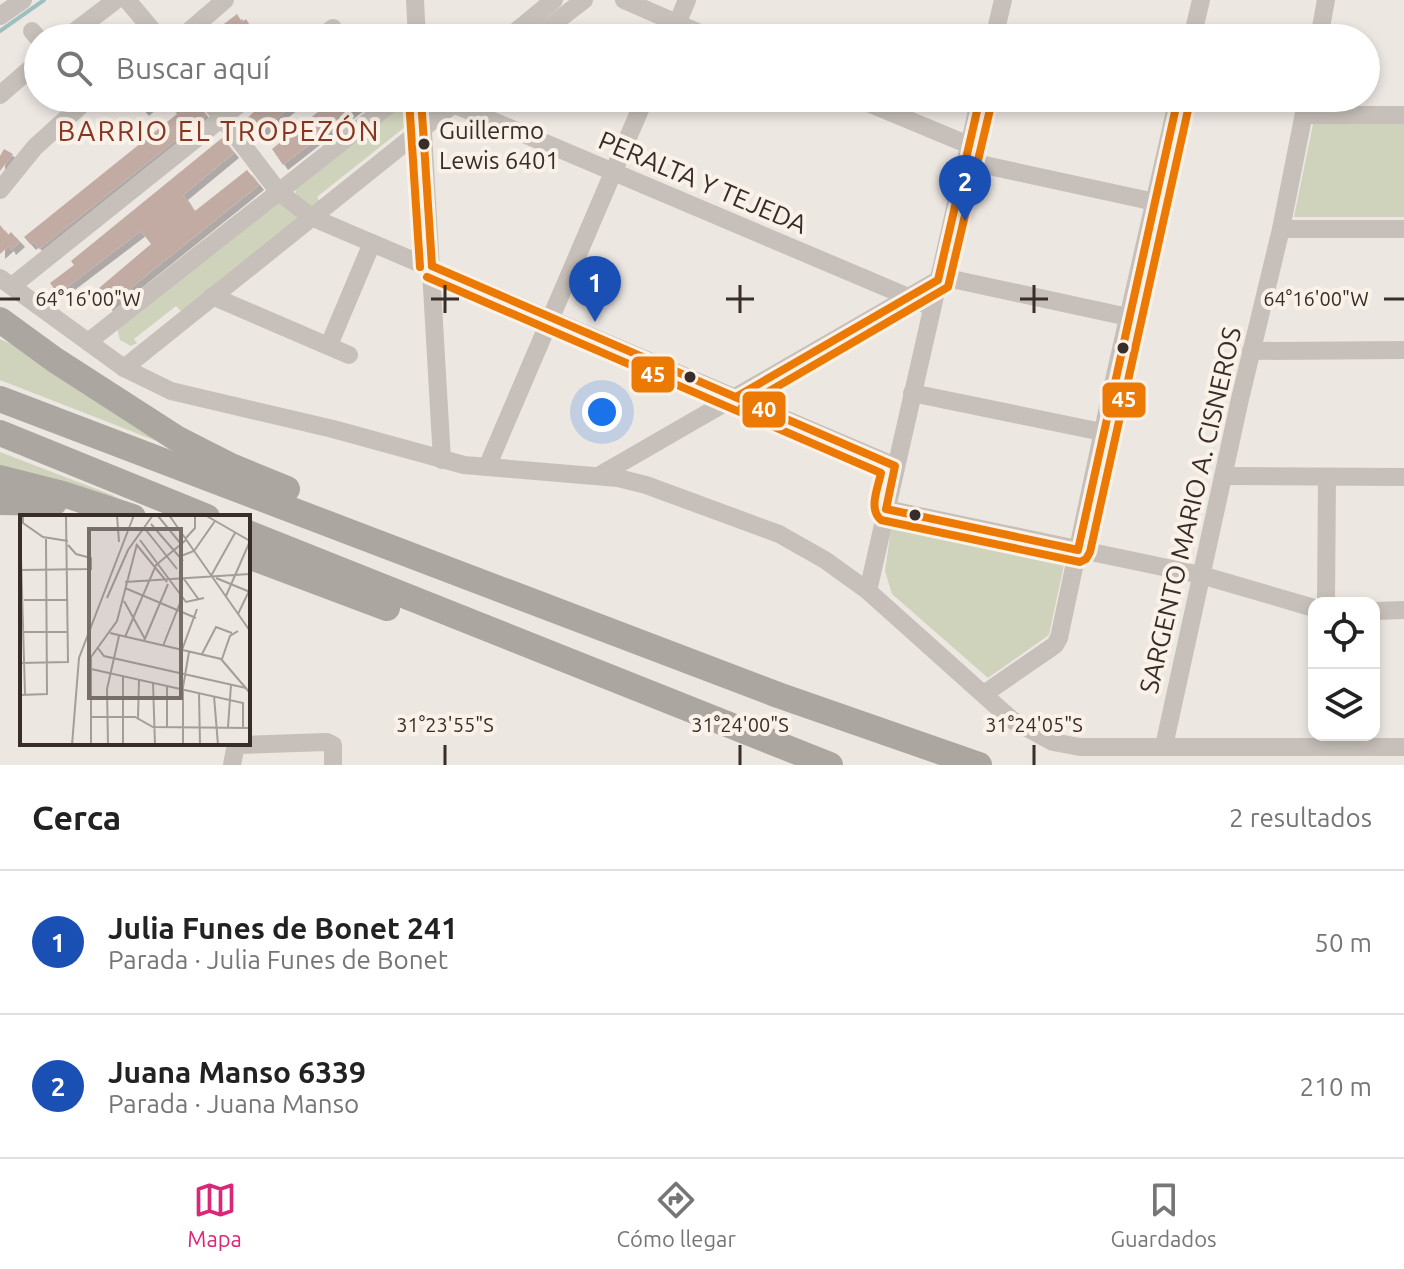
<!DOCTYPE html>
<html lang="es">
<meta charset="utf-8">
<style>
body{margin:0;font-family:Ubuntu,sans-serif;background:#f6f6f6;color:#222}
.controls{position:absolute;right:24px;bottom:24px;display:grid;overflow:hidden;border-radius:16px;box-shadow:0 4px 12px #0003}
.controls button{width:72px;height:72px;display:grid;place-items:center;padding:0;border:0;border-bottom:2px solid #e0e0e0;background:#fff;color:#222;font:40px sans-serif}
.you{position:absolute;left:602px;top:412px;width:28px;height:28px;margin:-20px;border:6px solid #fff;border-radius:50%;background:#1a73e8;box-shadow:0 0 0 12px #1a73e833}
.badge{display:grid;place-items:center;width:52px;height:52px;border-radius:50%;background:#db2777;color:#fff;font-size:26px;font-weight:700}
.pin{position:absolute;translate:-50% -66px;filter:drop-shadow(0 2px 4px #0008)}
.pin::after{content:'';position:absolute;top:42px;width:28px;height:24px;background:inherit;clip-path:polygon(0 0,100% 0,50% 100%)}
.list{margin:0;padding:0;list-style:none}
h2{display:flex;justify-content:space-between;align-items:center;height:104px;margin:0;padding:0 32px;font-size:34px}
h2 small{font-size:26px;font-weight:400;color:#767676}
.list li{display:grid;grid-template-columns:52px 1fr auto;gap:24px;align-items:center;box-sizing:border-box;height:144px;padding:0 32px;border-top:2px solid #e0e0e0}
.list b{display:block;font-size:30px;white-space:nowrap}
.list p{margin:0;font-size:26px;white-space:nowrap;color:#767676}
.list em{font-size:26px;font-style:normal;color:#767676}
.icon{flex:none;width:44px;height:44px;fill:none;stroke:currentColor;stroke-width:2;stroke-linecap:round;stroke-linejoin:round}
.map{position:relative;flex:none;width:1404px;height:765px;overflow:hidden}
.search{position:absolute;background:#fff;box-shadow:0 4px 12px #0003;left:24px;right:24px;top:24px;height:88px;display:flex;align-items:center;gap:20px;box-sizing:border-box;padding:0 28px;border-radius:44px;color:#767676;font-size:30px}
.sheet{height:392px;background:#fff}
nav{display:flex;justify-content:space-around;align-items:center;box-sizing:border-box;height:112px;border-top:2px solid #e0e0e0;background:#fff;font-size:22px;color:#767676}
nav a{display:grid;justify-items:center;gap:4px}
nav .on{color:#db2777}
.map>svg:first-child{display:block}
</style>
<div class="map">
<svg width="1404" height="765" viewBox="0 0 1404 765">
<defs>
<filter id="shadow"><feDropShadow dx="5" dy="5" stdDeviation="0" flood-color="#0004"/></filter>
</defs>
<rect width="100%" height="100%" fill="#ede7e2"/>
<!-- green -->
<g fill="#cfd3bc">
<path d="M403 103 407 107 405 127 317 197 320 202 313 208 296 196 295 183Z"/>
<path d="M1404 122V217H1294L1313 124Z"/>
<path d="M276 201 299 214 296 222 183 313 176 306 134 339 137 343 131 346 120 340 117 328Z"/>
<path d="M0 339 13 345 159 442 0 380Z"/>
<path d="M0 452 112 495 123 501 0 470Z"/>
<path d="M892 522 1066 555 1049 635 988 678 892 594 885 571Z"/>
</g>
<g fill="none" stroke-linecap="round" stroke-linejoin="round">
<!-- stream -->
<path stroke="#9dc0bf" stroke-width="4" d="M0 31 44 0"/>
</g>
<!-- building -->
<g fill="#c1aba3" filter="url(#shadow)">
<path d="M237 14 242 22 246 19 251 27 235 38H222L216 30Z"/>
<path d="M144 98H159L144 111 137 103Z"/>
<path d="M164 98H178L186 108 195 101 206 116 39 249 34 242 31 245 24 237 177 114Z"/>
<path d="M269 98H301L258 134 245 120Z"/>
<path d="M335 98H369L283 165 272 149Z"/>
<path d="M222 138 234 153 183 195 189 204 195 211 247 170 259 185 108 306 102 299 99 302 92 294 151 244 141 231 58 294 50 283 74 265 71 261Z"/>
<path d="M4 149 13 154 0 171V156Z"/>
<path d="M0 225 8 235 11 232 20 242 11 250 9 246 0 254Z"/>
</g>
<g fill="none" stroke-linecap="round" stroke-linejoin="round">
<!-- minor -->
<g stroke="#c7c0ba" stroke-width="18">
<path d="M127 0 159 38"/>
<path d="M415 0 417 38"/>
<path d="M624 0 711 38"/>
<path d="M0 16 23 0"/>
<path d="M32 31 38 38"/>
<path d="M66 38 116 0"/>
<path d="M181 38 225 0"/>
<path d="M321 38 333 28"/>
<path d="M508 38 554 0"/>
<path d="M535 38 584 0"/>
<path d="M671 38 687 0"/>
<path d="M994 38 1003 0"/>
<path d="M1192 38 1201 0"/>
<path d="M1319 38 1326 0"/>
<path d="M0 95 38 62"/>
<path d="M207 98 278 191 311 217 895 466"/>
<path d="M421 98 442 460"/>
<path d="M856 98 969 145"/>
<path d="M453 104 932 307"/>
<path d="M1304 115H1404"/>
<path d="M966 161 1155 202"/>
<path d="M0 190 35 147 89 98"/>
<path d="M1281 229H1404"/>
<path d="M0 278 124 368 171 391 333 429 464 465 618 478 646 485 779 534 825 560 868 591 1012 720 1053 742 1080 747H1404"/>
<path d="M12 286 247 98"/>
<path d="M212 296 349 355"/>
<path d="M88 342 398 98"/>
<path d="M329 345 372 243"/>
<path d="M1251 351 1404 350"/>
<path d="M124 368 461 98"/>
<path d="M912 393 1102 432"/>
<path d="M487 467 645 98"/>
<path d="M600 475 938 280 952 279 1128 317"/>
<path d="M1224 476 1404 477"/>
<path d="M886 509 1201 575 1314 608"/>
<path d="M868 591 980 98"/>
<path d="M1326 603 1327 477"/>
<path d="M1374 611 1404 610"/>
<path d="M984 694 1055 645 1059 638 1111 393 1178 98"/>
<path d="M1164 746 1240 399 1281 229 1307 98"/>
<path d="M232 765 235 749 239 745 327 742 333 745V765"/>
</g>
<!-- highway -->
<g stroke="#aca6a1" stroke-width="26">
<path d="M0 320 55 360 176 438 231 466 287 489"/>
<path d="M0 399 778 695 979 765"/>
<path d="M0 433 207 517"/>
<path d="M0 478 63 494 133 517"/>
<path d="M0 502 54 503"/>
<path d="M248 533 830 765"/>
<path d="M248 556 387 608"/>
</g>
<defs>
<g id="bus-1">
<path d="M421 98 432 266"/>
<path d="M432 266 895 466 886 509 1078 550 1178 98"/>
<path d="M736 397 938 280 980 98"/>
</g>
<g id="bus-2">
<path d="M409 99 420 267"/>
<path d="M427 277 881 473C878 488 868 509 881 520L1080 562 1086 559 1090 552 1190 101"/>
<path d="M742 407 948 287 992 101"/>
</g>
</defs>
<!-- bus-1 casing -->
<use href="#bus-1" stroke="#faf2e9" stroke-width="14"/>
<!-- bus-2 casing -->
<use href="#bus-2" stroke="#faf2e9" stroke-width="14"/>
<!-- bus-1 -->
<use href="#bus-1" stroke="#eb7904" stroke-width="8"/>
<!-- bus-2 -->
<use href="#bus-2" stroke="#eb7904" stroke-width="8"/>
</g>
<!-- ticks -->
<path fill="none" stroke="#382d29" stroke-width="3" d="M445 285V313M740 285V313M1034 285V313M0 299H20M431 299H459M726 299H754M1020 299H1048M1384 299H1404M445 745V765M740 745V765M1034 745V765"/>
<!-- markers -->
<g fill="#382d29" stroke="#faf2e9" stroke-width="3">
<circle cx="424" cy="144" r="7"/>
<circle cx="1123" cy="348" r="7"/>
<circle cx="690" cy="377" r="7"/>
<circle cx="915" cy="515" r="7"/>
</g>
<g text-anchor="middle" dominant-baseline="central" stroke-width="8" stroke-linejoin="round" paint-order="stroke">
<!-- bus labels -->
<g font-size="24" fill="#382d29" stroke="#faf2e9" text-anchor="start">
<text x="439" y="130">Guillermo<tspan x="439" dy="30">Lewis 6401</tspan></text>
</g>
<!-- street labels -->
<g font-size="26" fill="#382d29" stroke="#faf2e9">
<text transform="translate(703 182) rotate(23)">PERALTA Y TEJEDA</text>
<text transform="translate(1190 510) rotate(-77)">SARGENTO MARIO A. CISNEROS</text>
</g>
<!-- neighbourhood labels -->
<g font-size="28" letter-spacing="2" fill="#873621" stroke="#faf2e9">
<text x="219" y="130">BARRIO EL TROPEZÓN</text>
</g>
</g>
<!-- overview -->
<g transform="translate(20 515)">
<rect width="230" height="230" fill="#ede7e2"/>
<path fill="none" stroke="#a59d98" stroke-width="2" d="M3 0V8L23 22 48 26M97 0 99 27M149 0 230 116M185 0 230 26M138 1 161 29M0 8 5 179M131 9 163 46M126 15 157 54M165 24 175 13V0M120 25 166 87 184 83M116 29 147 67M161 41 174 36 195 6M2 55 71 54V43L56 39 48 30M191 61 215 18M196 63 230 77M164 64 179 85M105 67 230 59M105 73 176 103M206 81 230 26M87 83 108 35 133 0M4 85H48M104 86 125 124M218 99 230 74M4 117H48M90 118 201 144 230 178M105 122 136 50 166 25M124 126 148 69M143 131 162 83M77 132 84 141 226 173M162 135 177 94M182 139 196 112 212 118M202 144 210 121 218 116M0 148 48 147 46 0M71 154 223 188V212M103 161V230M133 168 135 230M147 171V212M179 178 180 230M0 180 27 179 26 24M194 181 198 230M71 202H115L133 212 230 213M118 203 119 165M208 212 211 170M52 230 59 143 114 0M71 230V142L97 106 117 29M88 230 87 174 99 121M163 230V172L169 137"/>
<path fill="#776e6a" fill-opacity="0.15" stroke="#776e6a" stroke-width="4" d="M69 14H161V183H69Z"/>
<rect width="230" height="230" fill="none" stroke="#382d29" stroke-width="4"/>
</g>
<g font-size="20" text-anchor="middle" fill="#382d29" stroke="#faf2e9" stroke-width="8" stroke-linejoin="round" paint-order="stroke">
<text x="1316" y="306">64°16'00"W</text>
<text x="88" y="306">64°16'00"W</text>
<text x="445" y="732">31°23'55"S</text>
<text x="740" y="732">31°24'00"S</text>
<text x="1034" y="732">31°24'05"S</text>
</g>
<g stroke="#faf2e9" stroke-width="3">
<rect x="630" y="355" width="46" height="39" rx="8" fill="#eb7904"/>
<rect x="1101" y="381" width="46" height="38" rx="8" fill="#eb7904"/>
<rect x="741" y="390" width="46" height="39" rx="8" fill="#eb7904"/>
</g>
<g font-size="22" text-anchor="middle" font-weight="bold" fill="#fff">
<text x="653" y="382">45</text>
<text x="1124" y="407">45</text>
<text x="764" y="417">40</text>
</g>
</svg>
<div class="controls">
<button><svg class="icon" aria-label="locate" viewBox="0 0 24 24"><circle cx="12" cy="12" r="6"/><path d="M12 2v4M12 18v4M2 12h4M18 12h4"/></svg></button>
<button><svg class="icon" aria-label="layers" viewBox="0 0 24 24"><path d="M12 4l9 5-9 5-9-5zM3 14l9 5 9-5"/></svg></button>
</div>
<div class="you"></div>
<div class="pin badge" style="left:595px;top:322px;background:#1a4fb4">1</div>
<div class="pin badge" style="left:965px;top:221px;background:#1a4fb4">2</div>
<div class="search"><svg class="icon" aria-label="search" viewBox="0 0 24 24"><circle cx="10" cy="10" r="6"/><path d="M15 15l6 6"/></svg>Buscar aquí</div>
</div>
<section class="sheet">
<h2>Cerca<small>2 resultados</small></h2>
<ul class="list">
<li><span class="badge" style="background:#1a4fb4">1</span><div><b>Julia Funes de Bonet 241</b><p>Parada · Julia Funes de Bonet</p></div><em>50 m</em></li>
<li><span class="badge" style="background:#1a4fb4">2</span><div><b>Juana Manso 6339</b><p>Parada · Juana Manso</p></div><em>210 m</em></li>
</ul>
</section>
<nav>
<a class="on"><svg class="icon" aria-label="map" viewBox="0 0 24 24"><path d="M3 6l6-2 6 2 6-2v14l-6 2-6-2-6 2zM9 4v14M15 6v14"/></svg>Mapa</a>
<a><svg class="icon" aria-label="directions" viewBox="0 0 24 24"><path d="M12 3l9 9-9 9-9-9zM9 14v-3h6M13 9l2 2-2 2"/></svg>Cómo llegar</a>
<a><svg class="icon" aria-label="saved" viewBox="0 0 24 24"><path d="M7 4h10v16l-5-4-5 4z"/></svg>Guardados</a>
</nav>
